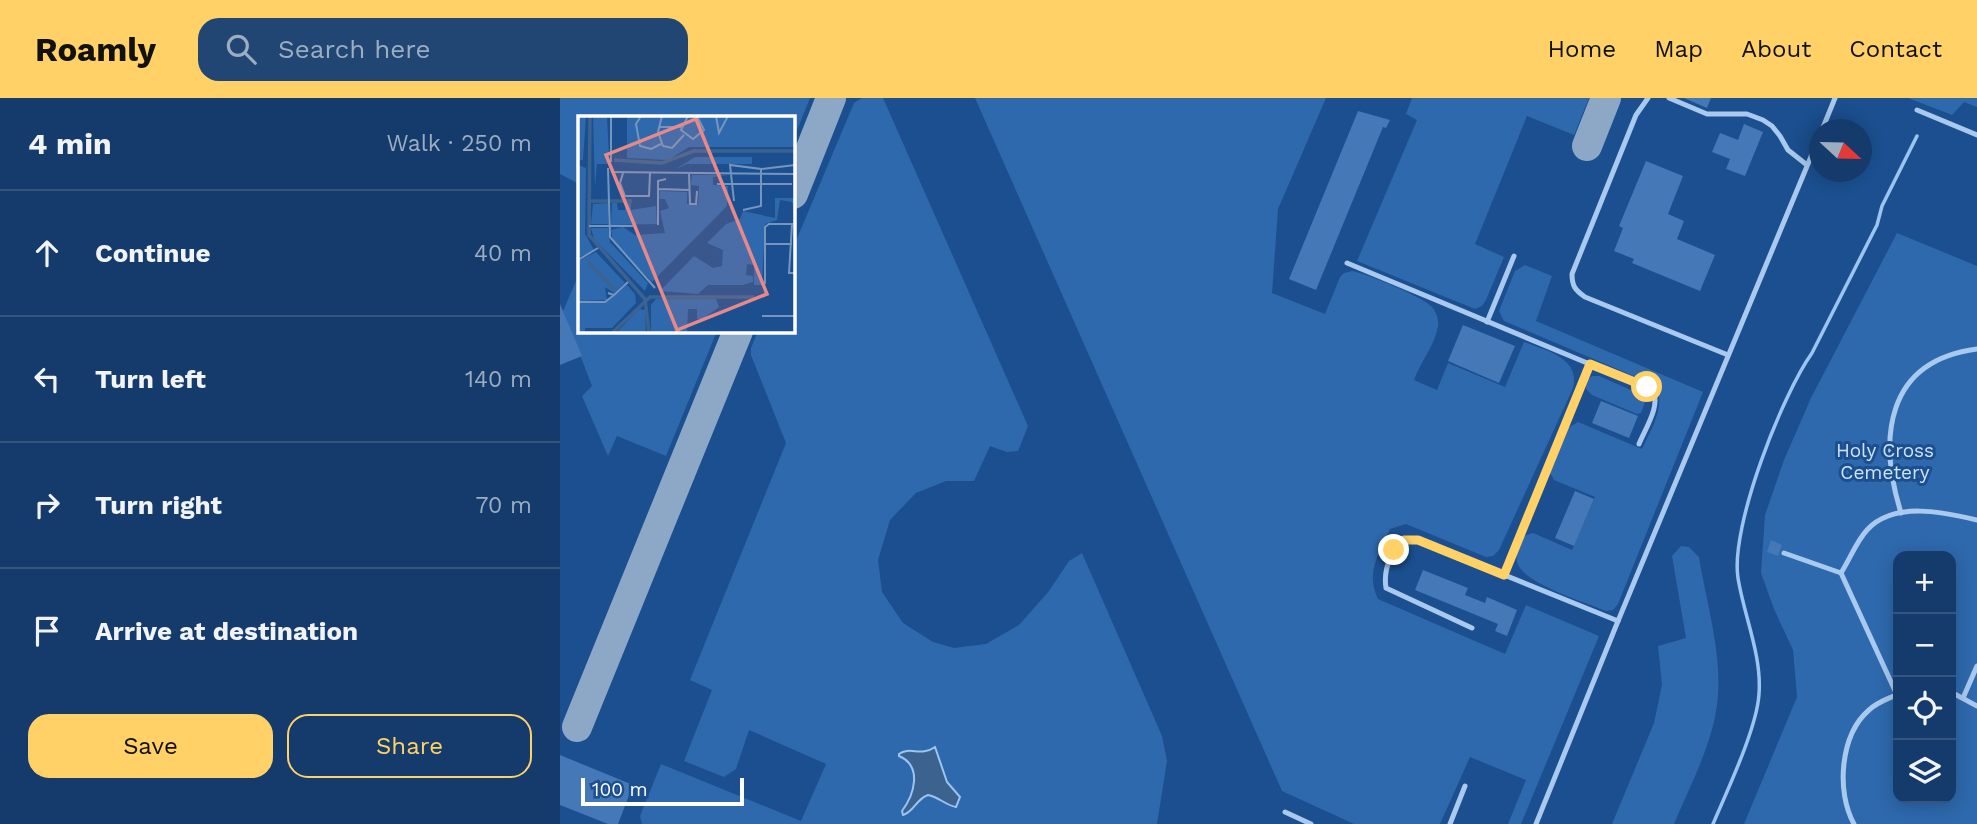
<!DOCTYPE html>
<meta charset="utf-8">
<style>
body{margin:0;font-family:"Work Sans",sans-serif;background:#214673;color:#f1f3f6}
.controls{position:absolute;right:21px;bottom:21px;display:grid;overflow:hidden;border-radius:14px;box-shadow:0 4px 18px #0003}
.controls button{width:63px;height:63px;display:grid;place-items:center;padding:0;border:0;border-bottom:2px solid #33557e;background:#143b6b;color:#f1f3f6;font:35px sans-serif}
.compass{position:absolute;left:1249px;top:21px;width:63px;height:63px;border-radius:50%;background:#143b6b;box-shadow:0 4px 18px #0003;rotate:112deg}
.scale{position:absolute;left:21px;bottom:18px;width:163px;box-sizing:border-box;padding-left:7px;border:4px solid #fff;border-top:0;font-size:19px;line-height:24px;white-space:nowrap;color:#fff;-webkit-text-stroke:5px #1b4f8f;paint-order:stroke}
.stop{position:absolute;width:21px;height:21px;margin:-16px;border:5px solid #ffd166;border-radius:50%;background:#fff}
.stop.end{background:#ffd166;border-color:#fff;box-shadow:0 2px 7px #0008}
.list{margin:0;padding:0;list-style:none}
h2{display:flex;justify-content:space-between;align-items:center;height:91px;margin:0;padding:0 28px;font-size:30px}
h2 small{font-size:23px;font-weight:400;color:#9dadc1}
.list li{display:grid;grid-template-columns:46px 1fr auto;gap:21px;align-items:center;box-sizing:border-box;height:126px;padding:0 28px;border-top:2px solid #33557e}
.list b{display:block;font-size:26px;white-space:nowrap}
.list em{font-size:23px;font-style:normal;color:#9dadc1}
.actions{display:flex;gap:14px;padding:21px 28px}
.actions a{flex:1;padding:16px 0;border:2px solid #ffd166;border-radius:21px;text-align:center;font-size:24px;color:#ffd166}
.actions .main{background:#ffd166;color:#111}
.icon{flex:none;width:38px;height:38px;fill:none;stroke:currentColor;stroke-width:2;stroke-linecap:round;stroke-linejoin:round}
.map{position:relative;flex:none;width:1417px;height:726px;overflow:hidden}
header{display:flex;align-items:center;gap:42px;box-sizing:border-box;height:98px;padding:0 35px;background:#ffd166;color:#111}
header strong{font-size:33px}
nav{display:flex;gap:38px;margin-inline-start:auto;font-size:24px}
.search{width:490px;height:63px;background:#214673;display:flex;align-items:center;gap:18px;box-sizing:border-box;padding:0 24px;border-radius:21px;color:#9dadc1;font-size:26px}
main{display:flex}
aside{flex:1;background:#143b6b}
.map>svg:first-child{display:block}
</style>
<header>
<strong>Roamly</strong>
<div class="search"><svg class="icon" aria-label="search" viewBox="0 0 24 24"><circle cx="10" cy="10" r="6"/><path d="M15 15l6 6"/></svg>Search here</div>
<nav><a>Home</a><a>Map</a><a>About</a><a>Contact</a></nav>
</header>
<main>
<aside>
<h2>4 min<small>Walk · 250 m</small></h2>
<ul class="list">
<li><svg class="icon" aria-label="ahead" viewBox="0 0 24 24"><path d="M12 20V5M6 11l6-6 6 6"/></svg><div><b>Continue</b></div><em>40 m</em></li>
<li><svg class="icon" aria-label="left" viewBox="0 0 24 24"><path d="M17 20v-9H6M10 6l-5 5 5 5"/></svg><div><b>Turn left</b></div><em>140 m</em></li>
<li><svg class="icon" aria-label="right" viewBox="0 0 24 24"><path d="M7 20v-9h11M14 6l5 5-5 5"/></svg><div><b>Turn right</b></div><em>70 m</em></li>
<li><svg class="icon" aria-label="arrive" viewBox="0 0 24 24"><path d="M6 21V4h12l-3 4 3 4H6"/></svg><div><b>Arrive at destination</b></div></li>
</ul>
<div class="actions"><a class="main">Save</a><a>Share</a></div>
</aside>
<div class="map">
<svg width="1417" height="726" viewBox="0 0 1417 726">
<rect width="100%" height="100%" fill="#1b4f8f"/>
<!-- green -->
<g fill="#2e69ad" fill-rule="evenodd">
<path d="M0 0H250L233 42V19H19V86L0 76Z"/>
<path d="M302 0H323L468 328 458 353 447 354 430 348 414 383H386L356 395 330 422 318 462 322 494 343 525 373 544 394 550 426 546 459 527 489 493 509 463 522 455 602 638 607 663 597 726H82L80 718 101 666 241 723 266 666 189 632 176 671 164 679 124 663 152 592 130 582 226 345 191 257V250L198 233H233V150L294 5Z"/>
<path d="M415 0H766L718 111 712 195 765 216 780 179 784 175 792 173C808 176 860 198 871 208 876 213 879 221 878 228 875 247 861 263 854 282L877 292 888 265 945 289 964 244C985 252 1021 260 1013 290L939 452 933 458 926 459 846 426 830 431C819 456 805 475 818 501L945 556 966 507 1039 538 961 726H948L966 682 910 659 880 726H794L722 693Z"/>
<path d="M852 0H1029L1014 37 967 18 915 146 944 159 926 202 922 208 915 211 797 163 857 22 846 16Z"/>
<path d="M1348 0H1417V9L1404 4 1392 17Z"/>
<path d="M1337 135 1417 168V726H1184L1237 599 1233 552 1214 511 1201 475 1205 417 1224 362 1251 300ZM1338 458H1391V700H1338Z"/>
<path d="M965 167 992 178 976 223 1143 294 1058 506 1053 512 1046 513C1026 504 963 486 957 464 955 455 960 447 963 438L973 435 1012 452 1035 399 994 382 989 373 1008 330 1018 324 1082 351C1091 331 1107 307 1095 287L944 223 939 213 955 173Z"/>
<path d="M19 176V233H157L106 358 57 338 48 358 22 298 32 288 3 213Z"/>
<path d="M1032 278H1039L1080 296 1085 304 1081 315 1077 316 1032 297 1026 291V283Z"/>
<path d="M1121 448 1129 449 1139 459C1147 509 1165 563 1156 614 1149 653 1129 690 1114 726H1052L1094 625 1102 587 1098 548 1126 540 1112 458Z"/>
</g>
<!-- water -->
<path fill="#3c6290" stroke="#9cc4f0" stroke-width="2" d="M375 649 387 684 400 699 396 709C385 707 379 699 368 697 356 701 354 714 343 717L342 713C354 697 363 668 339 658V656C350 648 361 659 375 649Z"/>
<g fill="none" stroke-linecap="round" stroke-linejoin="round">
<!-- stream -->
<path stroke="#9cc4f0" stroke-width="3.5" d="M1153 726C1167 693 1197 630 1199 596 1202 557 1184 518 1178 480 1170 429 1222 297 1252 255L1317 127 1322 108 1357 38"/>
<!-- taxiway -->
<g stroke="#8da7c7" stroke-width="30">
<path d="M1027 48 1046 0"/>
<path d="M233 96 271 0"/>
<path d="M17 629 178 233"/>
</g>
</g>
<!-- building -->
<g fill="#4478b7">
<path d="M1124 0H1151L1147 10Z"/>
<path d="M798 13 830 22 826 30 823 29 756 192 729 181Z"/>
<path d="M1184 26 1203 34 1185 78 1166 71 1170 61 1152 54 1160 35 1178 42Z"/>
<path d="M1086 63 1123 78 1108 116 1124 123 1117 141 1155 157 1140 193 1072 165 1074 161 1054 153 1063 130 1059 128Z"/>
<path d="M0 206 22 258 0 267Z"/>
<path d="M903 227 955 248 939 285 888 263Z"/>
<path d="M1041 303 1078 318 1069 340 1032 325Z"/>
<path d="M1015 393 1034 401 1014 448 995 440Z"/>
<path d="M1211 442 1222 447 1218 458 1207 454Z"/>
<path d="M863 472 908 490 905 497 925 505 927 499 957 512 947 538 935 533 938 526 855 492Z"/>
<path d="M0 657 73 687 58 726H48L0 707Z"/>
</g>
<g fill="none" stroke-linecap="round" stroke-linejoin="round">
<!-- lane -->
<g stroke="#a9c9ee" stroke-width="5">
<path d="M1088 0 1076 17 1012 176C1012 188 1015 192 1025 199L1168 257"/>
<path d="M1109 0 1147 16H1187L1203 22 1212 28 1220 38 1228 52 1247 67"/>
<path d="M1357 12 1417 37"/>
<path d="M1262 32 1275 0"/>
<path d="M787 165 1092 292C1102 306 1085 331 1079 346"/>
<path d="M927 224 954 158"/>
<path d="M1341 415C1318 341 1325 263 1417 251"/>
<path d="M1224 455 1281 475"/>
<path d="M944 477 1030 266"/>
<path d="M912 530 826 490C823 471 830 456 843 442H858L1058 523"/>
<path d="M1391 594 1417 608"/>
<path d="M1337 597 1281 475C1290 461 1296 444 1307 432 1334 403 1383 414 1417 422"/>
<path d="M1403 600 1417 568"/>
<path d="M725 714 751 726"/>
<path d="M890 726 905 688"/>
<path d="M976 726 1058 523 1260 37"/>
<path d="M1294 726C1276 694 1280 637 1309 612 1317 604 1328 601 1338 596"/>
</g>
</g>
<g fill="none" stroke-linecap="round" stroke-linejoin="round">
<!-- route -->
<path stroke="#ffd166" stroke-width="9" d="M834 452 844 442H858L944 477 1030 266 1087 289"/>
</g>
<g text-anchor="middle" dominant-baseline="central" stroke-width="6" stroke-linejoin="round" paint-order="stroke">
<!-- park labels -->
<g font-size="19" fill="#cfe3fa" stroke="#1b4f8f">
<text x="1325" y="352">Holy Cross<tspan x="1325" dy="22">Cemetery</tspan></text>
</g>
</g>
<!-- overview -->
<g transform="translate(18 18)">
<rect width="217" height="217" fill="#1b4f8f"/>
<path d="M0 0H8L5 44H0ZM15 0H29L31 41 32 48H19L17 71ZM49 0H217V31H111L90 44 49 42ZM117 41H174V48H109L98 53ZM0 49 8 52 7 118 16 134 0 142ZM114 59H150L135 61V69L150 70 149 90 74 166 35 125 33 114 45 111 57 119 87 117 82 95 91 92 87 83H81L82 75 109 76V88H120L121 70 113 69ZM197 82H217V101L214 86 202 84 199 104 187 108 184 169H176V149L169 148 168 159 175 160V166L165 169H130L120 178 82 175 116 140 135 152 144 150 145 134 129 127 148 108 162 103 165 95 197 102ZM30 87V108H13L15 88ZM34 87H39L40 94H47V87H53V94L78 90 79 108 33 109ZM13 112H30L32 126 70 167 67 175 16 123ZM18 136 47 167 36 177 27 171 29 184 0 185V145ZM49 169 57 178 58 187 34 212H7V217H0V187H27ZM78 183H138L141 191 125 203H119V193H110L109 217H73V189ZM61 193 67 194 68 217H38Z" fill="#2e69ad"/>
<path fill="none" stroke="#3c6290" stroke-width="3.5" d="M12 0 11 119 67 183 71 217M36 44 84 47 116 35H217M11 85H54M10 146 37 174M34 217 72 181H176"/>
<path fill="none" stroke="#7695bc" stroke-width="2" d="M63 0 58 8 62 30 73 33 83 28M84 0 80 16 85 30 94 32 106 19M110 0 103 14 115 23 126 14 119 0M138 0 141 17 150 0M81 11H103M33 46V0M30 52 32 121 77 172M183 53 217 49M33 56 217 58M45 57 42 67 47 80H71L72 57M111 57 112 88H118L119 75M139 68H214M80 73 111 74M156 85 152 49 183 53V90L165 94M80 109V65L88 63M11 110H56M187 128H214M0 144 20 132M187 168V111L191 108H214L211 157H217M30 177 36 179 50 166M0 186H27L36 179M184 200H217"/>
<path fill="#e88989" fill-opacity="0.15" stroke="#e88989" stroke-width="3.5" d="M118 3 189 178 99 214 28 39Z"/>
<rect width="217" height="217" fill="none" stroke="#fff" stroke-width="3.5"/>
</g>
</svg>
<div class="controls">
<button>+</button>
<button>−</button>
<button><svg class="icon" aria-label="locate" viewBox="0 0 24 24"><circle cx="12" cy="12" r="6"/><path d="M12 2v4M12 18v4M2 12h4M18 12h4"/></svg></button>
<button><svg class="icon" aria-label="layers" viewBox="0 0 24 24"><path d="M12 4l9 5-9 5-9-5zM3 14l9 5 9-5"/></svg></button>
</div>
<svg class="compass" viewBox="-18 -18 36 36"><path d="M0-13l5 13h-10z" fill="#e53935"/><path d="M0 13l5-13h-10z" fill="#9dadc1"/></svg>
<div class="scale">100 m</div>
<div class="stop" style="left:1087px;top:289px"></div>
<div class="stop end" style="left:834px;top:452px"></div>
</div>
</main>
